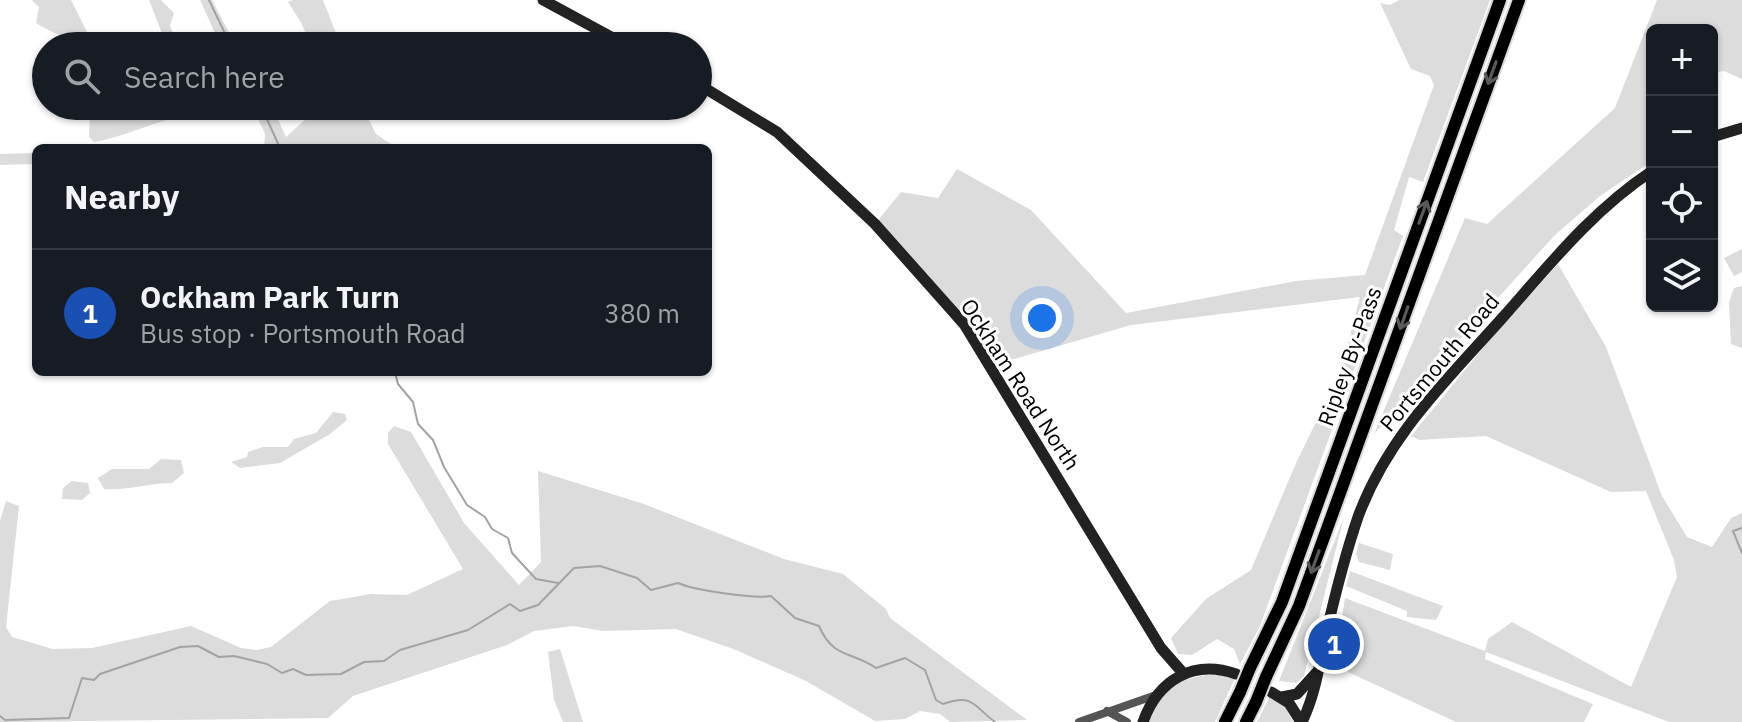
<!DOCTYPE html>
<meta charset="utf-8">
<style>
body{margin:0;font-family:"IBM Plex Sans",sans-serif;background:#20242c;color:#f1f3f6}
.controls{position:absolute;right:24px;top:24px;display:grid;overflow:hidden;border-radius:12px;box-shadow:0 2px 6px #0004}
.controls button{width:72px;height:72px;display:grid;place-items:center;padding:0;border:0;border-bottom:2px solid #363941;background:#171b24;color:#f1f3f6;font:40px sans-serif}
.you{position:absolute;left:1042px;top:318px;width:28px;height:28px;margin:-20px;border:6px solid #fff;border-radius:50%;background:#1a73e8;box-shadow:0 0 0 12px #1a73e833}
.badge{display:grid;place-items:center;width:52px;height:52px;border-radius:50%;background:#ea580c;color:#fff;font-size:26px;font-weight:700}
.pin{position:absolute;translate:-50% -50%;border:4px solid #fff;box-shadow:0 2px 8px #0006}
.list{margin:0;padding:0;list-style:none}
h2{display:flex;justify-content:space-between;align-items:center;height:104px;margin:0;padding:0 32px;font-size:34px}
h2 small{font-size:26px;font-weight:400;color:#9ea1a6}
.list li{display:grid;grid-template-columns:52px 1fr auto;gap:24px;align-items:center;box-sizing:border-box;height:128px;padding:0 32px;border-top:2px solid #363941}
.list b{display:block;font-size:30px;white-space:nowrap}
.list p{margin:0;font-size:26px;white-space:nowrap;color:#9ea1a6}
.list em{font-size:26px;font-style:normal;color:#9ea1a6}
.icon{flex:none;width:44px;height:44px;fill:none;stroke:currentColor;stroke-width:2;stroke-linecap:round;stroke-linejoin:round}
.map{position:relative;flex:none;width:1742px;height:722px;overflow:hidden}
.search{position:absolute;background:#171b24;box-shadow:0 2px 6px #0004;left:32px;top:32px;width:680px;height:88px;display:flex;align-items:center;gap:20px;box-sizing:border-box;padding:0 28px;border-radius:44px;color:#9ea1a6;font-size:30px}
.panel{position:absolute;background:#171b24;box-shadow:0 2px 6px #0004;left:32px;top:144px;width:680px;height:232px;border-radius:12px}
.map>svg:first-child{display:block}
</style>
<div class="map">
<svg width="1742" height="722" viewBox="0 0 1742 722">
<rect width="100%" height="100%" fill="#fff"/>
<!-- green -->
<g fill="#dcdcdc">
<path d="M32 0H71L88 34C67 42 55 34 36 23L39 7Z"/>
<path d="M149 0H161L174 13 170 26 179 46H167Z"/>
<path d="M200 0H212L236 46H221Z"/>
<path d="M293 0H323L341 46H310L302 24 288 2Z"/>
<path d="M1399 0H1490L1423 182 1409 177 1394 230 1403 236 1260 626 1240 664 1234 649 1217 639 1192 655 1178 654 1171 638 1206 599 1251 570 1296 463 1341 371 1360 297 1131 325 990 366 875 224 901 192 938 198 957 169 1031 210 1126 313 1296 281 1365 275 1434 85 1430 76 1411 69 1380 3 1390 5Z"/>
<path d="M1657 0H1742V79L1724 71 1712 73V30H1652V161L1600 196 1555 235 1374 434 1465 218 1487 224 1615 108Z"/>
<path d="M90 106H220C205 113 194 114 179 117 150 123 124 137 94 142L89 137Z"/>
<path d="M252 106H272L286 137 320 106H362L376 134 397 148H264L265 134Z"/>
<path d="M36 153V164L0 165V154Z"/>
<path d="M1742 249V272L1734 276 1724 258Z"/>
<path d="M1558 264 1606 347 1662 496 1687 537 1712 547 1731 518 1742 513V722H1669L1486 652 1485 659 1593 704 1584 722H1456L1348 672 1357 648 1338 641 1345 598 1485 651 1488 639 1512 622 1631 687 1677 577 1674 560 1646 491 1611 492 1486 436 1419 440 1411 436 1495 333Z"/>
<path d="M1742 286V348L1731 344 1729 302 1734 288Z"/>
<path d="M333 412 345 414 347 420 330 434 280 463 240 468 231 462 247 457 248 452 263 447H288L294 439 316 433Z"/>
<path d="M394 426 411 432 464 523 519 585 541 562 538 471 644 504 784 559 843 574 886 609 890 618 1027 720 950 722 940 714 920 711 905 719 875 721 806 681 736 650 676 629 603 631 573 626 534 631 507 645 353 696 328 718 0 722V521L6 501 19 506 6 627 12 637 53 649 92 648 191 626 241 648 257 650 271 647 330 601 371 594 407 595 463 569 388 444V433Z"/>
<path d="M161 459 181 460 184 473 172 483C148 483 128 491 104 489L98 478 112 469H149Z"/>
<path d="M72 481 88 483 90 493 82 500 62 499 63 488Z"/>
<path d="M1344 517 1304 676 1296 683 1279 681Z"/>
<path d="M1359 543 1393 554 1390 570 1359 562 1356 554Z"/>
<path d="M1350 571 1443 606 1436 620 1407 617V611L1346 586Z"/>
<path d="M560 649 583 722H563L554 700 548 652Z"/>
<path d="M1220 674 1235 678 1215 722H1148C1162 685 1183 676 1220 674Z"/>
<path d="M1270 696 1285 706 1293 722H1257Z"/>
</g>
<g fill="none" stroke-linecap="round" stroke-linejoin="round">
<!-- stream -->
<g stroke="#a3a3a3" stroke-width="2">
<path d="M209 0 231 46"/>
<path d="M261 106 280 148"/>
<path d="M395 372 398 384 413 402 418 424 433 440 444 467 467 505 485 517 492 529 508 538 512 553 536 579 558 583"/>
<path d="M1742 528 1733 531 1742 553"/>
<path d="M0 716 5 720 69 718 82 678 94 680 100 674 180 647 198 646 219 657 234 656 267 664 282 673 293 669 306 675 341 674 364 662 384 661 400 650 468 630 510 604 520 611 538 605 574 568 600 566 637 578 651 590 678 583C693 590 754 599 771 596L795 618 819 626C833 659 852 651 876 668L905 658 925 670 936 700 943 704C974 693 973 706 995 722"/>
</g>
<defs>
<g id="trunk">
<path d="M1250 668 1282 602 1500 0"/>
<path d="M1266 677 1299 606 1519 0"/>
<path d="M1225 722 1240 692"/>
<path d="M1246 722 1256 702"/>
</g>
</defs>
<!-- trunk casing -->
<use href="#trunk" stroke="#dbdbdb" stroke-width="16"/>
<!-- minor -->
<g stroke="#555" stroke-width="8">
<path d="M1107 711 1127 722"/>
<path d="M1079 722 1156 695"/>
</g>
<!-- secondary -->
<g stroke="#222" stroke-width="11">
<path d="M543 0 628 46"/>
<path d="M698 84 777 132 875 224 964 324 1161 648 1183 673"/>
<path d="M1712 137 1742 128"/>
<path d="M1271 692 1289 703 1301 722"/>
<path d="M1282 697 1297 694 1317 672"/>
<path d="M1143 722C1158 680 1193 659 1236 674"/>
<path d="M1302 722C1316 693 1319 665 1326 634 1335 595 1345 555 1358 517 1388 435 1448 379 1504 316 1550 264 1593 210 1652 171"/>
</g>
<!-- trunk -->
<use href="#trunk" stroke="#000" stroke-width="12"/>
<defs>
<g id="trunk-bridge">
<path d="M1240 692 1250 668"/>
<path d="M1256 702 1266 677"/>
</g>
</defs>
<!-- trunk-bridge casing -->
<use href="#trunk-bridge" stroke="#dbdbdb" stroke-width="16" stroke-linecap="butt"/>
<!-- trunk-bridge -->
<use href="#trunk-bridge" stroke="#000" stroke-width="12"/>
</g>
<!-- one-way arrows -->
<defs><path id="oneway-shaft" d="M-6 0H5M1.5-3L5.5 0L1.5 3" fill="none" stroke-width="1.6" stroke-linecap="round" stroke-linejoin="round" transform="scale(2)"/></defs>
<g stroke="#595959">
<use href="#oneway-shaft" transform="translate(1492 73) rotate(110)"/>
<use href="#oneway-shaft" transform="translate(1423 212) rotate(-70)"/>
<use href="#oneway-shaft" transform="translate(1404 318) rotate(109)"/>
<use href="#oneway-shaft" transform="translate(1315 562) rotate(110)"/>
</g>
<g text-anchor="middle" dominant-baseline="central" stroke-width="6" stroke-linejoin="round" paint-order="stroke">
<!-- street labels -->
<g font-size="22" fill="#000" stroke="#fff">
<text transform="translate(1349 356) rotate(-70)">Ripley By-Pass</text>
<text transform="translate(1439 362) rotate(-50)">Portsmouth Road</text>
<text transform="translate(1021 384) rotate(57)">Ockham Road North</text>
</g>
</g>
</svg>
<div class="controls">
<button>+</button>
<button>−</button>
<button><svg class="icon" aria-label="locate" viewBox="0 0 24 24"><circle cx="12" cy="12" r="6"/><path d="M12 2v4M12 18v4M2 12h4M18 12h4"/></svg></button>
<button><svg class="icon" aria-label="layers" viewBox="0 0 24 24"><path d="M12 4l9 5-9 5-9-5zM3 14l9 5 9-5"/></svg></button>
</div>
<div class="you"></div>
<div class="pin badge" style="left:1334px;top:644px;background:#1a4fb4">1</div>
<div class="search"><svg class="icon" aria-label="search" viewBox="0 0 24 24"><circle cx="10" cy="10" r="6"/><path d="M15 15l6 6"/></svg>Search here</div>
<section class="panel">
<h2>Nearby<small></small></h2>
<ul class="list">
<li><span class="badge" style="background:#1a4fb4">1</span><div><b>Ockham Park Turn</b><p>Bus stop · Portsmouth Road</p></div><em>380 m</em></li>
</ul>
</section>
</div>
